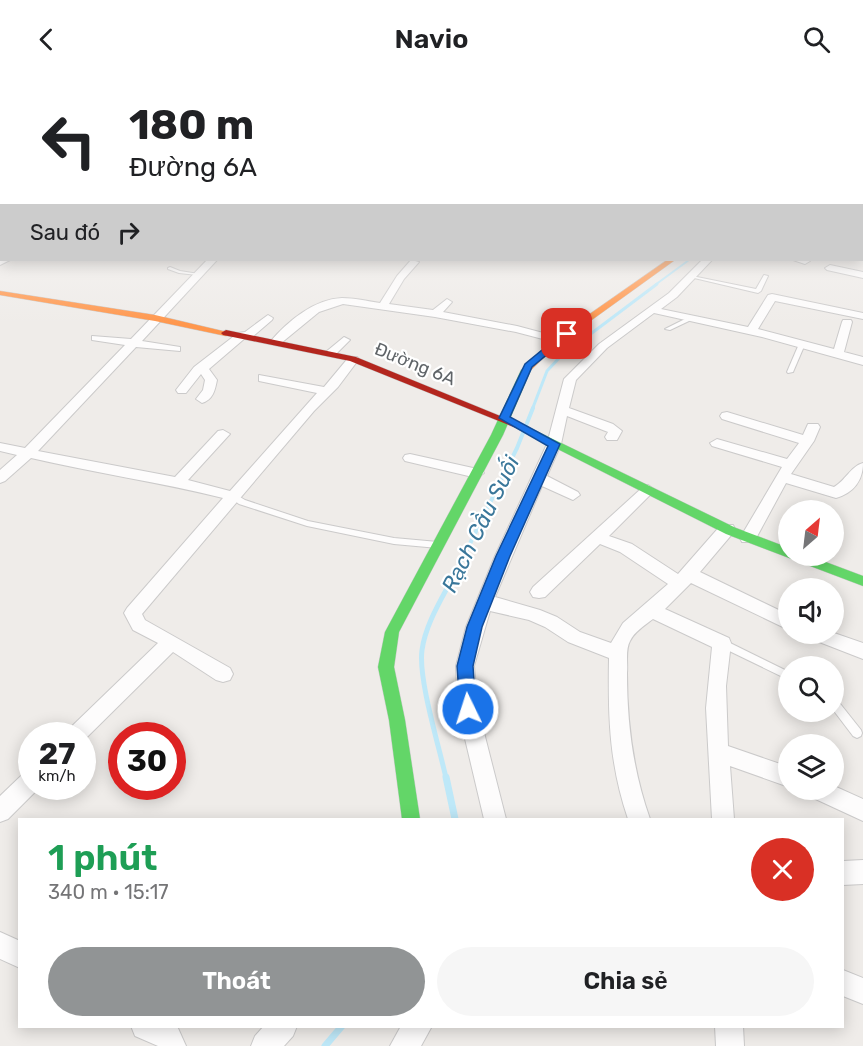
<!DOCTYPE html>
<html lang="vi">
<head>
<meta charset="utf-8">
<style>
  :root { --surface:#fff; --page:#f6f6f6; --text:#202124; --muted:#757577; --accent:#919495 }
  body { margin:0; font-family:Rubik,sans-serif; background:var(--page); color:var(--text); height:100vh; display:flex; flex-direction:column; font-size:22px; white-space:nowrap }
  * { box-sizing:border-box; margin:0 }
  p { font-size:20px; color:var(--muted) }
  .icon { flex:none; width:33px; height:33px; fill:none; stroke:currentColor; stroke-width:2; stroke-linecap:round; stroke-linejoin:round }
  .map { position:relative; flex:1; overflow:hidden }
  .details { position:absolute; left:18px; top:740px; width:826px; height:210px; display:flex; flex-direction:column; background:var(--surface); border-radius:0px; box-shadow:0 3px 15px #0003 }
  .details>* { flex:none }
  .hud { position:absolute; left:0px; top:0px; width:864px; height:183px; box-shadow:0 3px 15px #0003; background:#fff; color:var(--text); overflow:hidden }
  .needle { width:39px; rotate:28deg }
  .tools { position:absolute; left:778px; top:422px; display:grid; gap:12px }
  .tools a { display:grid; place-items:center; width:66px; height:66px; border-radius:50%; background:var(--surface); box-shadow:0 3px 15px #0003; font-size:30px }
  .speed { position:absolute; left:18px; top:644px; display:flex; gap:12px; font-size:30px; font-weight:700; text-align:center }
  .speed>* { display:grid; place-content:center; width:78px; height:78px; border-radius:50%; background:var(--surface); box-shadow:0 3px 15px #0003; line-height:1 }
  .speed small { font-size:15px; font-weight:400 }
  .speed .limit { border:9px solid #d22; background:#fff; color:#111 }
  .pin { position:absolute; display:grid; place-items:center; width:51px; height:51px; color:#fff; margin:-26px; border-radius:12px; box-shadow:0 3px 9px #0006 }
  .me { position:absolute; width:66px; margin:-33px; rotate:356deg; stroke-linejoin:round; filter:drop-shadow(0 0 4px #0008) }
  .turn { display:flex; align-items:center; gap:21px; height:126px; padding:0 30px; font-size:27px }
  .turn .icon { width:78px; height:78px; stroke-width:2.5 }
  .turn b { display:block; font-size:42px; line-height:51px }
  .then { display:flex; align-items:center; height:57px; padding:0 30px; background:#0003; gap:12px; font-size:22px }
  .round { display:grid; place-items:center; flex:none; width:63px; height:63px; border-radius:32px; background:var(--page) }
  .head { display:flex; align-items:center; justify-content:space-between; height:102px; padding:0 30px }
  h1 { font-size:36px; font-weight:600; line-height:45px; color:#1e9e55 }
  .primary-button { display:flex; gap:12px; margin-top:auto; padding:12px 30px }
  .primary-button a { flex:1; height:69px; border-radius:36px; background:var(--accent); color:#fff; font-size:24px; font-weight:600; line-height:69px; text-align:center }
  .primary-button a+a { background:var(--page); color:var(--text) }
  header { display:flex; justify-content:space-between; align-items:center; height:78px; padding:0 30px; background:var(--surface); font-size:27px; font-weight:600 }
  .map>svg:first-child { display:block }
</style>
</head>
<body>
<header><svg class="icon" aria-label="back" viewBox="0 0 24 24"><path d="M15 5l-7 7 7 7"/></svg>Navio<svg class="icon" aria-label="search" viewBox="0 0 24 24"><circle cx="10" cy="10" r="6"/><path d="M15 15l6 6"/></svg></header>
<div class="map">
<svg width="863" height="968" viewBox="0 0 863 968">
  <rect width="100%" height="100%" fill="#efece9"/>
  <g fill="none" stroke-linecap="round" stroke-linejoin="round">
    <!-- stream-far4 -->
    <path stroke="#bee8f8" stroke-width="2" d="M655,207L689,182"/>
    <!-- stream-far3 -->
    <path stroke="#bee8f8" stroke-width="3" d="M532,332L547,293L560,279L657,206"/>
    <!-- stream-far2 -->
    <path stroke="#bee8f8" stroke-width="4" d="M457,492L517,370L533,330"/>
    <!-- stream-far1 -->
    <path stroke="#bee8f8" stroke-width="5" d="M446,700C439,668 418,601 422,572C426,543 445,516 457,491"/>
    <!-- stream -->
    <g stroke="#bee8f8" stroke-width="7">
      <path d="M446,699L455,741"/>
      <path d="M325,968L342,948"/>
    </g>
    <defs>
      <g id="lane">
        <path d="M170,189L180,193L199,196L197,197L179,195L168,191V190Z"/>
        <path d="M764,197L768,198L761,213L758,215L690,199L692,198L756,211Z"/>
        <path d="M689,239L692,241L691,242L670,252L665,251Z"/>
        <path d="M802,264L805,266L793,294L788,295L787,294L799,266Z"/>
        <path d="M229,416H235L245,422L308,443L394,460L438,464L442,467L438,470L394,466L307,448L239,426L228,418Z"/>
        <path d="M722,561L789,594V602L719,568L717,565L719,562Z"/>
        <path d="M834,622L838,623L861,652L862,655L861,658L857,660L853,658L834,633Z"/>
      </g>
      <g id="street">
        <rect x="862" y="117" width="1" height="4"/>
        <rect x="0" y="136" width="2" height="6"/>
        <rect x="0" y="150" width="2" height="6"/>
        <rect x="862" y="171" width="1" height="6"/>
        <path d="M0,181L10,182L0,187Z"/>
        <path d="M207,182H217L142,263L180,269V273L136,269L38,373L175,399L218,353L223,352L230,356L188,402L230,413L317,315L259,303V297L324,309L349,279H357L359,281L338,309L314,333L142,536L145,542L230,590L233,596L230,602L223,604L216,602L173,574L82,664V657H67L70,650L158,565L133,552L124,535L127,530L223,420C159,404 95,395 31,380L5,403L0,405V392L17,377L0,373V365L25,370L125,267L92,262V258L131,261Z"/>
        <path d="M411,182L419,184L404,201L389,226L433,232L447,221L452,224L443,234L517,248L562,260L564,262L558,265L516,254L435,239L343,226L319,234L280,266L276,267L270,264C287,244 314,221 342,220C354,220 367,223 380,225L397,198Z"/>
        <path d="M702,182H712L677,219L661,231L748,249L768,217L772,216L863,235V241L775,223L758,251L834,271L842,244L843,242H851L852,244L844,274L863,279V287L762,259L654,235L607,270L576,302L569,330L613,346L622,353L617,362H607L605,359L608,354L567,338L561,366L547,398L578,414L580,417L573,422L542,408L495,519L540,532L557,539L580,554L611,565L623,545L668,506L620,474L600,466L545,519L539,520L533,519L530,514L533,509L643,409L648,407L655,412L609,458L632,466L678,496L721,447H733L735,451L733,455L700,494L789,537V552L691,505L665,531L729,560L731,565L726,608L728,668L789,689V709L730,688L734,741H712L706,630L712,569L653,541C645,547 634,554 630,563C625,572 628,585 627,595C627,646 633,693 650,741H628C609,685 608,638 609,580L568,564L545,549L529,542L490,533L474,588L478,631L506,741H484L458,631L456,588L466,549L495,478L547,366L564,301L599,266L669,215Z"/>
        <path d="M793,182H809L810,183L805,186Z"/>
        <path d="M830,187L863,194V200L827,192L825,190Z"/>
        <path d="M268,237L273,240L272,242L251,260L244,261L209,291L217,302C215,312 213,322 202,325L196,321L203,312L205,302L201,296L186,315H178L176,312L194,289L238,255L245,254Z"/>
        <path d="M344,259L350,262L335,277H327V273Z"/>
        <path d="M727,334L803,357L808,346H818L820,349L814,363L791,396L834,409C845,403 851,388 863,385C863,402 854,415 836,420L786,405L754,464H742L740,460L782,389L712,368L710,365L717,361L787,381L799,365L722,341L720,338L722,335Z"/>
        <path d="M410,376L482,392L484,395L477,400L405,383L403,380L405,377Z"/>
        <path d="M806,555H834L863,565V581L809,560Z"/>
        <path d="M32,692V708L40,709L8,741L0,744V718L24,695Z"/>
        <path d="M834,708L863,721V743L809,718L806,711H834Z"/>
        <path d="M863,782V806L843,807V783Z"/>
        <path d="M0,854L20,863V890L0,881Z"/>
        <path d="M843,892L863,900V926L843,918Z"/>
        <path d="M131,948H177L186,968H158L135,958Z"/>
        <path d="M264,948H297L293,958L284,968H251L255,958Z"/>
        <path d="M401,948H432L421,968H390Z"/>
        <path d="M715,948H743L744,968H716Z"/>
      </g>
      <g id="fast">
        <rect x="862" y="128" width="1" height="4"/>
        <path d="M526,289L531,292L503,357L399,554L394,589L405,642L420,741H402L389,642L378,589L385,554L491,357L521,292Z"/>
        <path d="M520,345L736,450L789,470V477H807L863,498V508L726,456L516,350L515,348Z"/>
      </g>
      <g id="slow">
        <path d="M667,182H675L557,267L529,294H523V290L551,263Z"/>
        <path d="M0,213L155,237L231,255L226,258L155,243L0,217Z"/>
      </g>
      <path id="jam" d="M226,252L356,279L525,348L520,351L516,350L350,283L223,257L221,255Z"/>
    </defs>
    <!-- lane casing -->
    <use href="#lane" stroke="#cbcaca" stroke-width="2"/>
    <!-- street casing -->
    <use href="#street" stroke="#cbcaca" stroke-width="2"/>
    <!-- fast casing -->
    <use href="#fast" stroke="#cbcbcb" stroke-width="1"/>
    <!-- slow casing -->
    <use href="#slow" stroke="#cbcbcb" stroke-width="1"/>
    <!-- jam casing -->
    <use href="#jam" stroke="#cbcbcb" stroke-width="1"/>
    <!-- lane -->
    <use href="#lane" fill="#fdfcfc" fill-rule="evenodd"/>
    <!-- street -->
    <use href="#street" fill="#fdfcfc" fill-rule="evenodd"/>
    <!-- fast -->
    <use href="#fast" fill="#63d668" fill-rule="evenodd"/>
    <!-- slow -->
    <use href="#slow" fill="#ff974d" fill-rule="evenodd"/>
    <!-- jam -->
    <use href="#jam" fill="#b3261e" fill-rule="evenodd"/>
  </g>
  <!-- sky -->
  <linearGradient id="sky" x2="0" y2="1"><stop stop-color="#97c9ee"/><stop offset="0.45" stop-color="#f8f6f5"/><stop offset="1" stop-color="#f8f6f5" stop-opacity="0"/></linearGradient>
  <rect width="863" height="246" fill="url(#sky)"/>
  <!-- route -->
  <path fill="#1a73e8" stroke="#114b97" stroke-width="1.5" d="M564,254L572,256L532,289L510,339L560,366L510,478L482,549L473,588L476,631L474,636L468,638L462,636L460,631L457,588L467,549L496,478L548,368L499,340L525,286Z"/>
  <g text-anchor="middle" stroke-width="4.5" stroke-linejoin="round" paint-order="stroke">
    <!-- far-street labels -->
    <g font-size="18" fill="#5f6468" stroke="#fff">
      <text transform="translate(415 286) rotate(22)" y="6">Đường 6A</text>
    </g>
    <!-- water labels -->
    <g font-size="22" font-style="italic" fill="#3a779a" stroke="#fff">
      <text transform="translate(480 446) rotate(-64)" y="8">Rạch Cầu Suối</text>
    </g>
  </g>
</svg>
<div class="tools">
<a><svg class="needle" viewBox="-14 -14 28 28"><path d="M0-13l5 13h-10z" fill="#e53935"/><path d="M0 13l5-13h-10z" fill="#757577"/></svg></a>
<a><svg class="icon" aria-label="sound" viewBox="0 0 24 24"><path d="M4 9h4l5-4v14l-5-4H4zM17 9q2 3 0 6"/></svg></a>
<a><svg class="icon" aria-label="search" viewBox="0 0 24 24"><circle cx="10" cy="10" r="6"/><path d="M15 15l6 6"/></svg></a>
<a><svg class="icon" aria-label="layers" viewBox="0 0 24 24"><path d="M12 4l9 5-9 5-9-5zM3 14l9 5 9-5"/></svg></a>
</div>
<div class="speed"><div>27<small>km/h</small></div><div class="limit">30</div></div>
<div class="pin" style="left:567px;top:256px;background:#d93025"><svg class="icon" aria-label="arrive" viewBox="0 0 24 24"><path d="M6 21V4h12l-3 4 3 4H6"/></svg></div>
<svg class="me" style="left:468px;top:631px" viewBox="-20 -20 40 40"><circle r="17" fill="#1a73e8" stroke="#fff" stroke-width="3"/><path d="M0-11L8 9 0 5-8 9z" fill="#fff"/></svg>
<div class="hud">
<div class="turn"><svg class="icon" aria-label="left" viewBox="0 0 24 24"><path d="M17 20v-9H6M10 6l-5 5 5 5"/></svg><div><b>180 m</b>Đường 6A</div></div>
<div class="then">Sau đó<svg class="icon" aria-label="right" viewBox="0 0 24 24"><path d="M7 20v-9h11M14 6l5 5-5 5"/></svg></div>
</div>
<section class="details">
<div class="head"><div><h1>1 phút</h1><p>340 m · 15:17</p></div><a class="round" style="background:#d93025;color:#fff"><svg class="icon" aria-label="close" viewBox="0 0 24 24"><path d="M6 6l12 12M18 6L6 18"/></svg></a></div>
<div class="primary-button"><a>Thoát</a><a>Chia sẻ</a></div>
</section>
</div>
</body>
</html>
